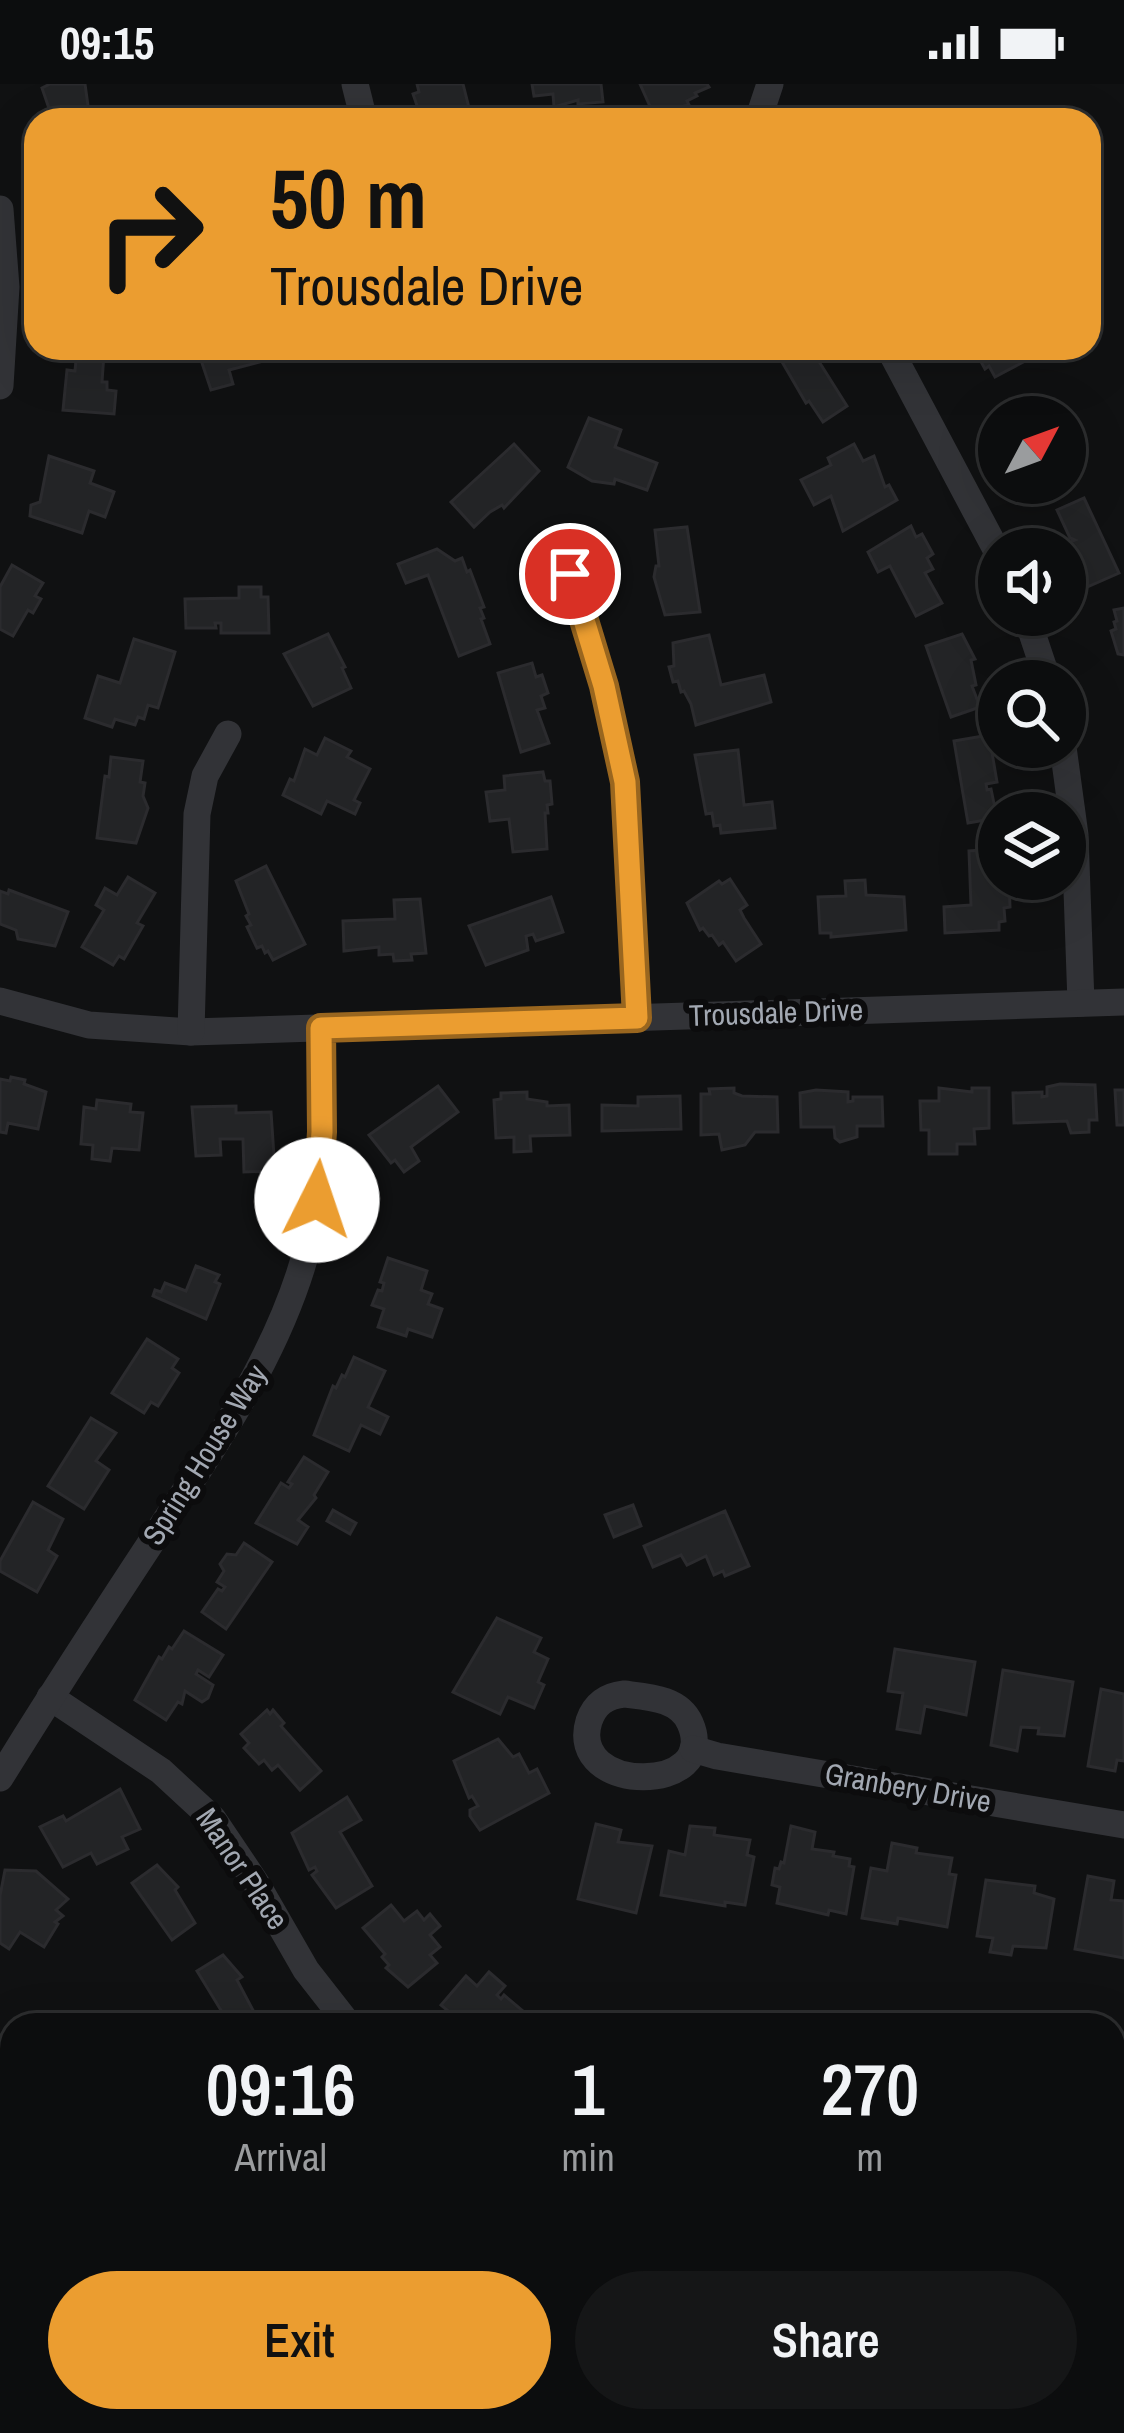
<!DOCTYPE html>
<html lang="en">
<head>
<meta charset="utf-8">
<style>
  :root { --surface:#0c0d0e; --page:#151617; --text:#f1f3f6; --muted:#9a9c9e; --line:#2c2d2e; --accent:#eb9d30 }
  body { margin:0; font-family:"Archivo Narrow",sans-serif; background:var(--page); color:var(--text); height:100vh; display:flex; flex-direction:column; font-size:45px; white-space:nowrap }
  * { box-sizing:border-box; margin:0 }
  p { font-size:39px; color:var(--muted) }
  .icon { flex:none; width:66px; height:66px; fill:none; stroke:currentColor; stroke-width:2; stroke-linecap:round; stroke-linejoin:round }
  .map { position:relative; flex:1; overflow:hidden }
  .panel { position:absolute; left:0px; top:1929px; width:1125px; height:420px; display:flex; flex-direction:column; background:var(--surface); border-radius:36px 36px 0 0; box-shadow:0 12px 48px #0002,0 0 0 3px var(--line) }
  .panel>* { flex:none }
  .top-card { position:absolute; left:24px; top:24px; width:1077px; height:252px; border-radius:36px; box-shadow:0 12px 48px #0002,0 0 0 3px var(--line); background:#eb9d30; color:#111; overflow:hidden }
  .needle { width:78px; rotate:49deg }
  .buttons { position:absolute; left:978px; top:312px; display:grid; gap:24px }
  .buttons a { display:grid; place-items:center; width:108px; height:108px; border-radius:50%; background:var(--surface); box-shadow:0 12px 48px #0002,0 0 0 3px var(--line); font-size:60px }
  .pin { position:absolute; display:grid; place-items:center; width:102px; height:102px; color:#fff; margin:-51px; border:6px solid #fff; border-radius:50%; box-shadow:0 3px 12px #0007 }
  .me { position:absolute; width:132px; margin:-66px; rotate:4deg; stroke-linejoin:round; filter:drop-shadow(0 0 9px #0008) }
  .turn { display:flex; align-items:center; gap:42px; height:252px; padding:0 48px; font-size:54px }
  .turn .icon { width:156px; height:156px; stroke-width:2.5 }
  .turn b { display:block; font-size:84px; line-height:102px }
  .eta { display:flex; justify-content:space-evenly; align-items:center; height:204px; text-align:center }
  .eta b { font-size:72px; font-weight:600; line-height:84px }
  .action { display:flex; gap:24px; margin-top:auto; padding:24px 48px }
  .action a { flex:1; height:138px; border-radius:72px; background:var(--accent); color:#111; font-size:48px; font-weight:600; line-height:138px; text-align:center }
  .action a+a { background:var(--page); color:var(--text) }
  .status { display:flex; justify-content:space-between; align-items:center; height:84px; padding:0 60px; background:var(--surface); direction:ltr }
  .status svg { height:33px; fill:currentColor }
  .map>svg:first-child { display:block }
</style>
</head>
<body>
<div class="status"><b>09:15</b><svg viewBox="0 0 49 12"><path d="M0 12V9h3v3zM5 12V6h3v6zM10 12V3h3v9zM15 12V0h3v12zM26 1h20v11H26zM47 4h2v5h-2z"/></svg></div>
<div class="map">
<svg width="1124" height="2349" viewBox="0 0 1124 2349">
  <rect width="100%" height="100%" fill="#101112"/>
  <!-- building -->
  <g fill="#232426" stroke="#2b2b2e" stroke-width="3">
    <path d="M50,0H85L89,29L69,36H53L42,4Z"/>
    <path d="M417,0H463L470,28L453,32L454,36H422L413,10L419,8Z"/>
    <path d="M532,0H601L603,18L578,20V16L554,23L553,10L534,12Z"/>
    <path d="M640,0H707L709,3L695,9L697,12L687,17L689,21L653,29Z"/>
    <path d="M197,264H281L283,272L229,286L233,300L211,306Z"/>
    <path d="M774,264L811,265L847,322L823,338L809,317L806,319Z"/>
    <path d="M1033,264L1035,268L1026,273L1027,276L995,293L989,282L985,285L974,265Z"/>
    <path d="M77,266L104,269L102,298H107V306L116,307L114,330L63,326L67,286L75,287Z"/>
    <path d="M1037,313L1046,331L1052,333H1012L1009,327Z"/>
    <path d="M589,334L621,346L615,363L657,379L647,406L615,395L614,400L592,397L568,383Z"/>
    <path d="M514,360L539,387L504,424L502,421L490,428L474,443L451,418Z"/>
    <path d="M854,360L863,377L874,372L885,403L889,401L897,416L843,447L831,412L814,421L801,396L831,381L828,374Z"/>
    <path d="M49,372L94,387L90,399L114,408L105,433L89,427L82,449L30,432L31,421L40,418Z"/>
    <path d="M1084,414L1119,489L1087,503L1066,460L1075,456L1070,454L1057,426Z"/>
    <path d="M911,442L916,453L922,450L933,470L927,474L933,485L925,489L942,519L916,532L890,482L878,488L868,468Z"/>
    <path d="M687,443L700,528L665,531L654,493L656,482H659L655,446Z"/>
    <path d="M437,465L455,477L462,474L467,488L470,486L484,523L480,524L484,534L481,535L490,560L459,572L428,491L406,499L398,480Z"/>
    <path d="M12,481L43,499L35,512L41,515L33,529L28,526L13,552L0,545V503Z"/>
    <path d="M239,503H261V513H268L269,549H221V539H215L216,544H186L185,515L239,514Z"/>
    <path d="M1124,524V571L1118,570L1111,547L1116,545L1114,538L1117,537L1114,526Z"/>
    <path d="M328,550L345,583L342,584L351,604L313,622L284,570Z"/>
    <path d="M962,550L975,575L971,576L976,601L972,602L980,623L951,633L926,562Z"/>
    <path d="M709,551L721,601L764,591L771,618L696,641L691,620L684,607L681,608L678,597L673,598L669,583L674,582L673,559Z"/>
    <path d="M134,555L175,568L158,624L148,621L144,635L138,633L135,641L115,635L112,643L85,634L98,592L120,599Z"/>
    <path d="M532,579L536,593L542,591L548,609L541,612L545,624L537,626L549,659L521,668L498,589Z"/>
    <path d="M989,651L997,698L986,700L987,706L991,705L997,734L968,739L954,657Z"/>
    <path d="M325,654L351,667L347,673L370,685L354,716L360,719L355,730L327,717L321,730L283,711L290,695L294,697L305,665L317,671Z"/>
    <path d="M738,666L744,721L772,718L775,744L721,749L720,741L714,742L712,729L706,730L695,671Z"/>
    <path d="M111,673L143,677L140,698L145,699L143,712L148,724L136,759L97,754L105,692L109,693Z"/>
    <path d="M543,688L545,697H550L552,720L547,721L548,729H545L547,765L513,768L509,735L490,737L486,708L505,706L504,692Z"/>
    <path d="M999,765V795H1013L1009,798L1010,823L1004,824L1005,837L999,838V846L945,849L944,823L971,821L969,767Z"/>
    <path d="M266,782L305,860L273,876L268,867L265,869L262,862L257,864L247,843L251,841L246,832L249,830L236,797Z"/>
    <path d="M128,793L155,809L137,839L143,842L124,875L119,872L113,881L82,863L104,826L96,821L105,804L117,811Z"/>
    <path d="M730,795L747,821L740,826L744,834L761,860L736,877L723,858L719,861L712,851L709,852L703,844L700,846L687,819L719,797L722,800Z"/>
    <path d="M865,796L866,811L904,813L906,846L831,853V849H820L818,813L846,812L845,797Z"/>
    <path d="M9,806L68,828L55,862L18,855L16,846L0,840V807L8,810Z"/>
    <path d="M551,813L563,848L536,857L533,850L526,852L528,866L486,881L469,842Z"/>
    <path d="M420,815L426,869L411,870L412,876L394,877L393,870L379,871V863L344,867L343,837L395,835L394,816Z"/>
    <path d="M11,993L25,996L24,1000L46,1008L38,1045L8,1039L6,1049L0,1048V995L10,997Z"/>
    <path d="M1060,1000L1095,1001L1097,1036H1089V1048L1071,1049L1067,1037L1014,1039L1013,1009L1042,1008V1013L1047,1012V1003Z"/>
    <path d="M438,1002L458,1028L411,1063L419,1077L404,1088L395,1076L391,1079L369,1051Z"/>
    <path d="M734,1004V1009L742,1012L777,1013L778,1048H755L745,1061L722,1066L719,1050L701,1051V1010H710L709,1005Z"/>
    <path d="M939,1004L972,1008V1004H989V1044L974,1045L975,1060H957V1070H929V1046H921L920,1017H939Z"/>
    <path d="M816,1006L848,1008V1018L853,1017V1013H882L883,1042H857V1053L840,1058L835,1054L834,1043H801L800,1009Z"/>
    <path d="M1115,1006H1124V1041H1117Z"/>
    <path d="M527,1008V1015L547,1018V1022L569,1021L570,1051L530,1052L531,1067L514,1068V1053L496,1054L494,1016L501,1015V1009Z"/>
    <path d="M680,1012L681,1045L602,1047V1021L638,1022V1013Z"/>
    <path d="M97,1016L131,1020L130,1028L143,1029L139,1066L112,1064L110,1077L92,1075L93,1061L81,1060L84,1023L96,1025Z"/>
    <path d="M236,1022V1029L271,1028L275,1087L244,1088L243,1055H220L221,1071L196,1072L192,1023Z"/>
    <path d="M388,1174L427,1187L421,1206L432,1210L428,1220L442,1225L432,1253L408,1245L406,1252L378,1243L384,1225L372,1221L378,1206L382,1207L384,1199L380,1198Z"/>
    <path d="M196,1182L219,1191L215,1198L220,1200L206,1235L153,1212L155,1206L161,1208L165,1199L186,1207Z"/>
    <path d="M147,1255L178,1275L172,1284L179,1289L158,1322L151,1318L144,1329L112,1309Z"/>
    <path d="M354,1273L385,1287L368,1323L388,1333L380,1350L361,1341L349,1367L314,1351L333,1302L336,1304L342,1291L345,1293Z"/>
    <path d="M91,1334L116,1349L96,1377L109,1386L84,1425L48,1402Z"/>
    <path d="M304,1373L328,1388L314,1411L316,1414L298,1436L308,1443L297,1460L256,1439L281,1399L289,1404L292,1400L288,1398Z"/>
    <path d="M33,1418L63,1435L48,1466L57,1472L37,1508L0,1487V1477Z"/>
    <path d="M633,1421L641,1442L614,1453L605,1431Z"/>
    <path d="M333,1426L356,1439L350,1450L327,1437Z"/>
    <path d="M725,1427L749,1482L725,1492L723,1487L714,1491L706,1472L687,1481L681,1471L653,1483L644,1462Z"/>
    <path d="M244,1459L272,1478L226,1545L202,1528L218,1505L222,1507L225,1503L217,1498L224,1487L220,1480L227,1470L236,1471Z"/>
    <path d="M497,1534L541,1554L534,1568L548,1575L538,1598L544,1601L534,1624L508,1613L500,1630L453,1608Z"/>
    <path d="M184,1547L223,1571L209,1593L198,1586L196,1590L213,1601L208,1614L202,1618L185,1607L182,1620L178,1618L166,1636L135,1616L159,1573L162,1575L169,1563L172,1565Z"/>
    <path d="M895,1565L975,1578L966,1631L925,1622L920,1649L897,1645L903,1609L888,1607Z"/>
    <path d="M1003,1586L1073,1598L1064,1652L1038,1650L1039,1644L1021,1643L1017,1667L991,1661Z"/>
    <path d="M1101,1605L1124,1610V1677L1117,1676L1115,1687L1088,1682Z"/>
    <path d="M267,1626L270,1630L273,1626L284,1639L281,1642L321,1687L300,1706L278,1681L272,1686L264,1676L259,1680L244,1664L249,1659L241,1650Z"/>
    <path d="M498,1655L513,1673L519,1670L529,1689L537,1685L549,1709L480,1746L470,1732V1726L478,1722L472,1712L469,1714L454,1677Z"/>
    <path d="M120,1705L140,1745L122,1753L128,1765L97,1780L91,1769L63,1783L40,1743L63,1732L66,1737Z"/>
    <path d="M347,1713L361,1736L340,1748L372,1802L336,1824L312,1791L317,1787L315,1783L309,1786L292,1749Z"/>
    <path d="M596,1740L621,1746L618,1758L652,1762L636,1829L578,1815Z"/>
    <path d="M690,1742L715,1744L714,1751L750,1756L747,1771L754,1773L745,1821L725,1818V1822L661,1811L669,1767L685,1771Z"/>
    <path d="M791,1742L815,1748L812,1765L834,1768L833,1772L850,1775L849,1782L854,1783L846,1830L829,1826L828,1831L777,1819L780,1803L772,1801L775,1784L779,1785L781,1778L784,1779Z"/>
    <path d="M892,1759L917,1764L916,1769L952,1774L949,1790L956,1791L947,1843L898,1834L897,1840L862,1834L871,1784L887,1787Z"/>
    <path d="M157,1781L178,1803L175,1806L195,1839L172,1856L132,1799Z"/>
    <path d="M5,1786L36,1787L68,1815L56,1826L63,1832L55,1838L58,1840L44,1863L20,1848L9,1865L0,1859V1812Z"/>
    <path d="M1088,1792L1114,1797L1111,1816L1124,1817V1874L1075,1865Z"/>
    <path d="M986,1796L1035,1802L1034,1809L1054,1815L1046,1864L1013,1862L1011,1871L990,1868L993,1854L977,1852Z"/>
    <path d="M391,1821L404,1837L417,1827L424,1836L430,1830L440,1842L430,1851L440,1863L430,1871L437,1879L408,1903L386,1884L389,1881L382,1873L385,1870L363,1844Z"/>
    <path d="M223,1871L242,1893L237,1896L255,1930L237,1941H230L197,1887Z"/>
    <path d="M489,1888L505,1902L497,1911L501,1915L504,1911L524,1928L513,1941H451L447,1937L453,1931L441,1921L466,1892L477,1902Z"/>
    <path d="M1113,2011L1124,2013V2064L1113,2062Z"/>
    <path d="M0,2218L12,2236V2276L0,2284Z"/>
    <path d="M16,2337H74L85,2349H23L14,2339Z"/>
    <path d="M316,2337H351L342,2349H333Z"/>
    <path d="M408,2337H461L463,2349H399L397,2339Z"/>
    <path d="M691,2337H695L718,2349H684Z"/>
  </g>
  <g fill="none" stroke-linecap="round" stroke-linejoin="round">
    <!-- minor -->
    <g stroke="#323337" stroke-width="27">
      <path d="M355,0L364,36"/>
      <path d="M758,36L770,0"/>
      <path d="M0,125L6,203L0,302"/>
      <path d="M889,264L999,471"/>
      <path d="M570,490L605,602L625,698L637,933"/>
      <path d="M1026,531L1048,597"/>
      <path d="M1063,663L1075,751L1081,919"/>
      <path d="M0,917L89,941L191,948L1124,918"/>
      <path d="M191,948L197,730L205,692L228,650"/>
      <path d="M624,1610C648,1613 679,1614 690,1639C722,1711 566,1711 589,1637C595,1620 606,1612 624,1610Z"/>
      <path d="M50,1613L161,1687L213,1735L256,1799L306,1886L349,1941"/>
      <path d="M693,1665L717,1672L1124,1741"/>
      <path d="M0,1694C50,1613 102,1533 154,1454C218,1356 286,1261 312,1145C327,1079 321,1011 321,944"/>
      <path d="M0,2097L12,2113"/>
      <path d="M1113,2127L1124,2129"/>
      <path d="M202,2337L219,2349"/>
      <path d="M605,2349L611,2337"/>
    </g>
  </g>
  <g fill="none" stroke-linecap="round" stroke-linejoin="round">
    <defs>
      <path id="route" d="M317,1116L322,1048L321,944L637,934L625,698L604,602L570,490"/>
    </defs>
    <!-- route casing -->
    <use href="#route" stroke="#99661f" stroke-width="30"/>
    <!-- route -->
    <use href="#route" stroke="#eb9d30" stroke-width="21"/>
  </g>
  <g text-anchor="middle" stroke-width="12" stroke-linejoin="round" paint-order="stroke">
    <!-- street labels -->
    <g font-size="30" fill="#a2a8b2" stroke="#0c0c0d">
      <text transform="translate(776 929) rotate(-2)" y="10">Trousdale Drive</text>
      <text transform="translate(205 1371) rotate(-58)" y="10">Spring House Way</text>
      <text transform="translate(908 1704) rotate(10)" y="10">Granbery Drive</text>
      <text transform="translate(242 1785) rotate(56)" y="10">Manor Place</text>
    </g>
  </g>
</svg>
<div class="buttons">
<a><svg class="needle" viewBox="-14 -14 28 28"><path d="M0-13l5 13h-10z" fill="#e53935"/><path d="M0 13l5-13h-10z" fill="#9a9c9e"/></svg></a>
<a><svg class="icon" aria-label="sound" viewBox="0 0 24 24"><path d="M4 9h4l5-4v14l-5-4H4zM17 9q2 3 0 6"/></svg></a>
<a><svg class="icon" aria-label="search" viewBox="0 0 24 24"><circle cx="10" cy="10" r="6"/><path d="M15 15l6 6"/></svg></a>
<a><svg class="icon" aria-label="layers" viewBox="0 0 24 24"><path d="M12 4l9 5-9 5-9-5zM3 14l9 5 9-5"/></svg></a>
</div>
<div class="pin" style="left:570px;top:490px;background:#d93025"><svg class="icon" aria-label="arrive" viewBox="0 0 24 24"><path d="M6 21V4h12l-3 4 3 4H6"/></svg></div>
<svg class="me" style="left:317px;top:1116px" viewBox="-20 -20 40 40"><circle r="19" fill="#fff"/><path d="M0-13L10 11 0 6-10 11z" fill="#eb9d30"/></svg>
<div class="top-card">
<div class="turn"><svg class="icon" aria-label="right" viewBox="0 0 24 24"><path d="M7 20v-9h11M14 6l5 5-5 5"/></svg><div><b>50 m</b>Trousdale Drive</div></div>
</div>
<section class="panel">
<div class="eta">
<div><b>09:16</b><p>Arrival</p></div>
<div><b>1</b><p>min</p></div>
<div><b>270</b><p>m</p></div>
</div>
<div class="action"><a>Exit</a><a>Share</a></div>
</section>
</div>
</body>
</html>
